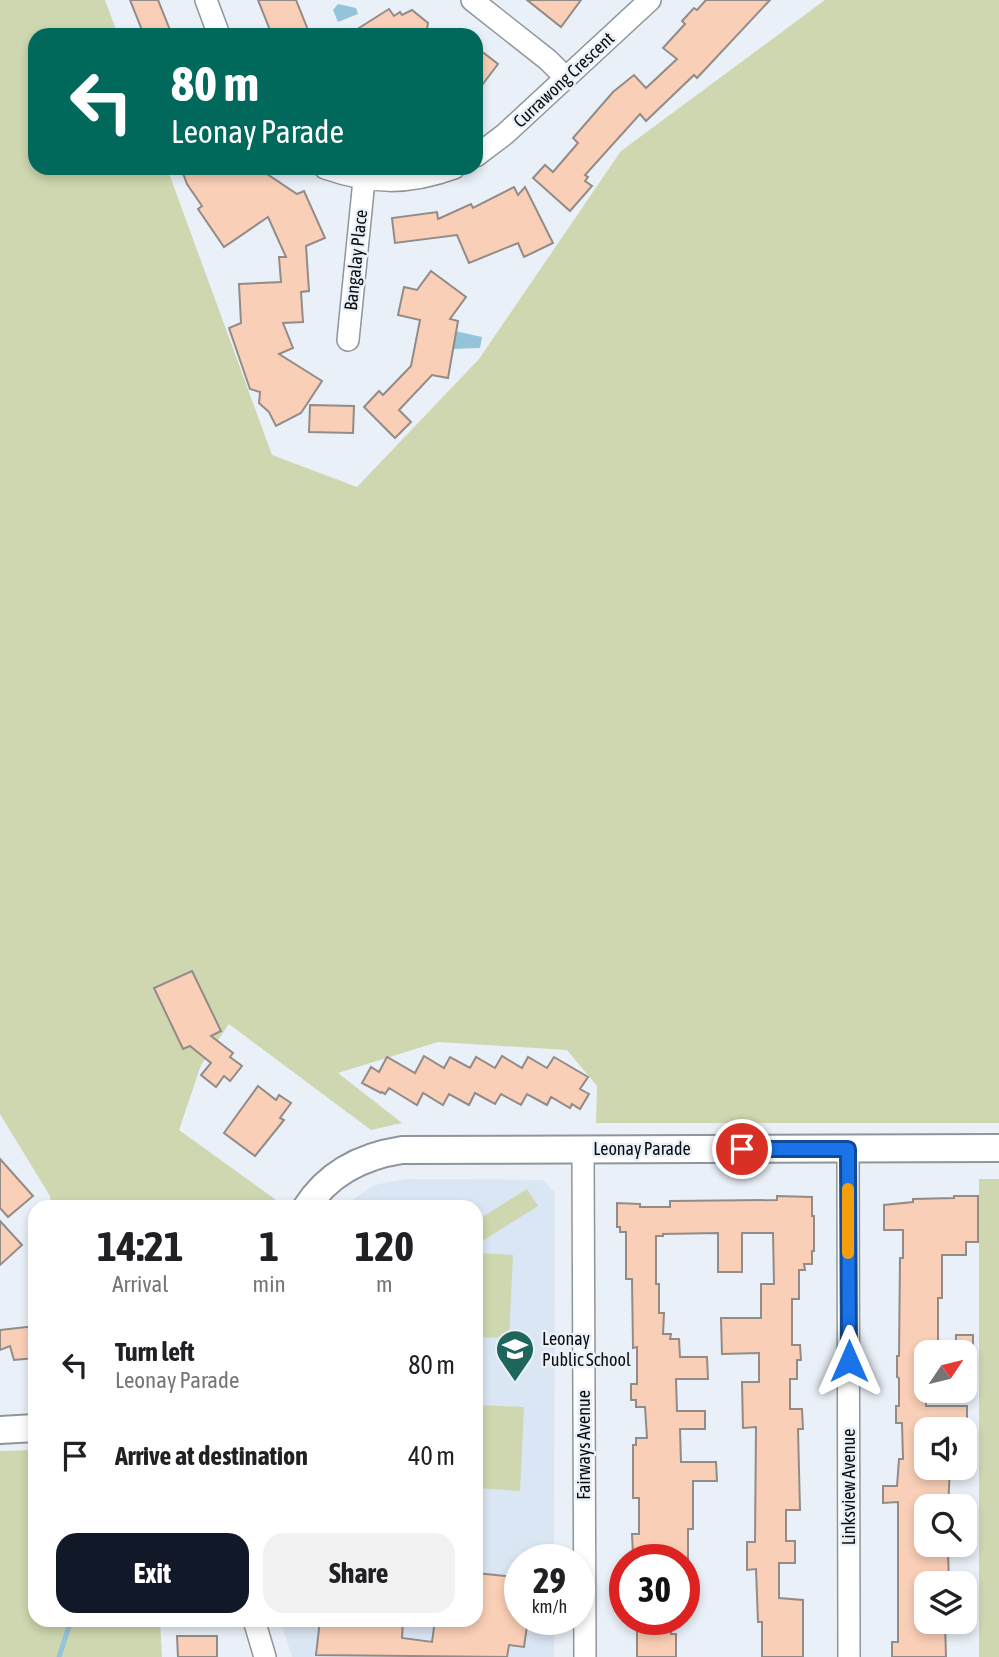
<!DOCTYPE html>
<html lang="en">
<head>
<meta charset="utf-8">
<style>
  :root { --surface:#fff; --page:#f2f2f2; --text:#202124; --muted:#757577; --accent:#111827 }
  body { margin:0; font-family:"Asap Condensed",sans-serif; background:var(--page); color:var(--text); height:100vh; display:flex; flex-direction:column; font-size:26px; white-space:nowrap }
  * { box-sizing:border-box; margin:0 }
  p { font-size:23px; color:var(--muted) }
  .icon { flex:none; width:38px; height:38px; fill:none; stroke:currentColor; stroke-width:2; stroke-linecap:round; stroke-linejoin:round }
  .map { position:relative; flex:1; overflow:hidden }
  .sheet { position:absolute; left:28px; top:1200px; width:455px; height:427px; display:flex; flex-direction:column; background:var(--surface); border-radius:21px; box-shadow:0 4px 10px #0003 }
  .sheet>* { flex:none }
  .top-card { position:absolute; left:28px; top:28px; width:455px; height:147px; border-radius:21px; box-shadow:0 4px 10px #0003; background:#00695c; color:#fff; overflow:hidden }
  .needle { width:46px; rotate:55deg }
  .buttons { position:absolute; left:914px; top:1340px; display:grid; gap:14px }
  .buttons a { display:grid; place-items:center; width:63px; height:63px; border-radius:14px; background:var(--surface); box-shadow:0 4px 10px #0003; font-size:35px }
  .speed { position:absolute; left:504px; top:1544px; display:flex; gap:14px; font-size:35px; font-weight:700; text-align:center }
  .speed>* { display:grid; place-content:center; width:91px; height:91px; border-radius:50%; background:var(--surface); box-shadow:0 4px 10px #0003; line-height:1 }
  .speed small { font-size:18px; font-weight:400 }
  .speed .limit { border:10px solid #d22; background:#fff; color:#111 }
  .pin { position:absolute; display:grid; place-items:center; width:60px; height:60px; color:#fff; margin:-30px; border:4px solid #fff; border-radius:50%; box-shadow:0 2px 7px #0007 }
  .me { position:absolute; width:77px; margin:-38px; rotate:0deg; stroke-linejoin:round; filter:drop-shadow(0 0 5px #0008) }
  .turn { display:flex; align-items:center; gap:24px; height:147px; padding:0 28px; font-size:32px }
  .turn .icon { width:91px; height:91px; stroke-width:2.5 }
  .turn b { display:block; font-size:49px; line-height:60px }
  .eta { display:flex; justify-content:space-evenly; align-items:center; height:119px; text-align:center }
  .eta b { font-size:42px; font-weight:700; line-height:49px }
  .primary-button { display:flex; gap:14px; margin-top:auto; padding:14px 28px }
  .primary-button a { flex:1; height:80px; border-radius:21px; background:var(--accent); color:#fff; font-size:28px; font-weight:700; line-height:80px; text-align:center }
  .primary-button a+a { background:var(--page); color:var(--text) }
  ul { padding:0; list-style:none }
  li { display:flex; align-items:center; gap:21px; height:91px; padding:0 28px }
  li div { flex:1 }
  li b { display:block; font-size:26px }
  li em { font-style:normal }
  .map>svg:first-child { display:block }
</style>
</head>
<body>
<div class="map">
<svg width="999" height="1657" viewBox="0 0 999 1657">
  <rect width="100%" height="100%" fill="#eaf0f8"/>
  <!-- built -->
  <path fill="#dae6f3" d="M407,1179L543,1180L555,1193L554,1559H520V1619H554V1657H292L283,1629L281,1621L476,1620V1208L343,1207L368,1189L379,1184Z"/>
  <!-- green -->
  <g fill="#ced7af">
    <path d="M0,0H105L118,35H35V168H167L272,455L357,487L479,359L621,151L825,0H999V1123H596L597,1086L567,1050L438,1042L338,1073L402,1123L371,1130L229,1024L201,1065L179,1130L279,1202L276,1207L51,1208L50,1196L0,1114Z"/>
    <rect x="979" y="1179" width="20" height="478"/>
    <path d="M527,1189L538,1206L476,1245V1221Z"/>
    <path d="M476,1253L513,1255L509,1338L476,1337Z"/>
    <path d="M476,1405L524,1407L520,1491L476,1488Z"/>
    <path d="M35,1450V1620L160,1621L162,1657H0V1451Z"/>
  </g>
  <!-- water -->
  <g fill="#93c4d9">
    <path d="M338,4L356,8L358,14L338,22L333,10Z"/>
    <path d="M455,331L482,337L480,348L452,349Z"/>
  </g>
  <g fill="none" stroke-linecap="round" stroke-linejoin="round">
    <!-- stream -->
    <path stroke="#93c4d9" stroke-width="5" d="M59,1657L71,1620"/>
  </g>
  <!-- building -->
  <g fill="#facfb7" stroke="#938b87" stroke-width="2">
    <path d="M130,0H158L172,35H144Z"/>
    <path d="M258,0H296L310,35H272Z"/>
    <path d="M527,0H581L561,27Z"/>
    <path d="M706,0H770L697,78L694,75L646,121L640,114L585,175L588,177L585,181L592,186L570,211L533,178L545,165L553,172L578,143L573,138L613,92L634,75L646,88L677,59L663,48L685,24L682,21L694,8L697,10Z"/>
    <path d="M389,9L394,16L400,12L402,15L412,10L428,23L426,35H348Z"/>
    <path d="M476,47L498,64L476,93Z"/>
    <path d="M181,168H258L297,194L304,191L325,238L306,246L309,291L301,292L303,322L283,323L293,348L279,354L322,381L301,413L276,426L269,412L259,403L260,392L250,389L229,328L241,323L239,284L281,282L279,257H286L268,217L224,247L198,209L202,206L187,184Z"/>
    <path d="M514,187L518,195L525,187L553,243L524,257L518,243L469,263L457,235L395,243L392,218L437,212L438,219L471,204L473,208Z"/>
    <path d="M431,271L466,297L450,319L458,321L448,378L432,375L399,410L411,422L395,438L364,407L379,391L383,395L411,366L420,320L398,315L404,287L417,290Z"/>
    <path d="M310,405L354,406L353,433L309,432Z"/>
    <path d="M192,971L221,1031L211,1036L233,1053L230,1057L242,1066L230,1081L224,1076L216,1087L201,1075L211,1063L190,1046L183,1049L154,988Z"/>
    <path d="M424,1056L444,1068L450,1057L470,1068L476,1057L495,1068L502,1056L522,1068L528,1057L547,1068L554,1057L588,1077L580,1089L589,1094L580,1109L572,1104L570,1108L551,1097L547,1105L527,1094L521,1105L501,1094L495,1104L475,1093L469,1105L449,1094L443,1105L423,1093L417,1105L389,1088L385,1094L382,1092L381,1093L362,1083L371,1067L379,1072L387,1057L415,1073Z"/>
    <path d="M258,1086L276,1100L279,1095L291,1103L280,1118L284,1120L255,1156L224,1133Z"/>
    <path d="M0,1159L33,1196L8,1217L0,1208Z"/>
    <path d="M777,1196L812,1197V1216H814V1251H812V1264H804L805,1270H799V1299H792V1345H800L801,1360H797V1379H790V1409H802L803,1429H798L800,1510H786V1541H795V1563H779V1598L803,1600V1657H762V1622H758L756,1569L747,1570V1542H755L756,1427L743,1428L742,1382H759V1353L722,1354L721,1318H761V1284H774L773,1233H742V1272H718V1233L663,1234V1236H656V1284H659V1313H664L663,1334H671L670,1339H679L680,1357H707L708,1379H676L677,1411H705V1429H680L681,1462H716L717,1481H693V1529H688V1559H637V1555H633L632,1534H639V1498H633V1445H636V1438H647L645,1407H636V1400H631V1384H637V1347L633,1348L632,1279H626V1232H620V1227H617V1203L640,1204V1207H670V1201L777,1200Z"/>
    <path d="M954,1196H978V1242H966V1255H942V1298H938V1342H927L926,1349V1406H967V1430H926V1468H950L948,1507H926V1548L948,1549L949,1584H926V1622H945L946,1657H892V1642H898V1502L883,1503V1486H897L899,1459H903L902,1423H896V1406H899V1378L897,1377V1356H899L900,1258H903V1230H884V1205L913,1202V1199L954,1198Z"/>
    <path d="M0,1221L22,1245L0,1265Z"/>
    <path d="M35,1326V1358L14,1360L10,1346L0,1350V1330Z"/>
    <rect x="956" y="1335" width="17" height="18"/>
    <path d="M476,1573L514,1577L512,1589L520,1590V1619H528L524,1647L509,1645L507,1657L316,1655L320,1620H403L402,1638L432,1642L435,1620H476Z"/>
    <path d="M637,1619H671V1634H676V1657H637Z"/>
    <path d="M177,1636H217V1657H178Z"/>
  </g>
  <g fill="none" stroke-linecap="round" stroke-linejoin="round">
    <defs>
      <g id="minor">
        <path d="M206,0L219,35"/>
        <path d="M472,0L548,60L566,78"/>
        <path d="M476,156L505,134L650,0"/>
        <path d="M325,168C371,184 408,185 454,168"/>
        <path d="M348,340L364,180"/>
        <path d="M848,1149L849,1657"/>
        <path d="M583,1150L585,1657"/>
        <path d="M254,1620L265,1657"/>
      </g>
      <g id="tertiary">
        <path d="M306,1208C328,1173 363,1156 402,1150L999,1148"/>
        <path d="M0,1430L35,1428"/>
      </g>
    </defs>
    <!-- minor casing -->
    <use href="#minor" stroke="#8f959c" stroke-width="24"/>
    <!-- tertiary casing -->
    <use href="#tertiary" stroke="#8f959c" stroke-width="30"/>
    <!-- minor -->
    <use href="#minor" stroke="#fff" stroke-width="21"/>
    <!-- tertiary -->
    <use href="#tertiary" stroke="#fff" stroke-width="26"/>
  </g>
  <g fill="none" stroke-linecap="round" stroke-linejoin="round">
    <defs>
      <path id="route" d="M742,1149H848L849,1361"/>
    </defs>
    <!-- route casing -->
    <use href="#route" stroke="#114b97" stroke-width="18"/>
    <!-- route -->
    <use href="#route" stroke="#1a73e8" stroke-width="12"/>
    <!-- slow -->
    <path stroke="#f59e0b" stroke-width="12" d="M848,1189V1253"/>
  </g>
  <!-- icons -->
  <defs>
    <symbol id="school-pin" viewBox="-11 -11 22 30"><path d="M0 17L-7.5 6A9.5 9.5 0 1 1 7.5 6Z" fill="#1e665b" stroke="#eaf0f8"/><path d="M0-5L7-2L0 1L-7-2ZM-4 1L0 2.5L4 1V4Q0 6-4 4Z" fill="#fff"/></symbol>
  </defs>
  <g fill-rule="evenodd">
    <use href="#school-pin" x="493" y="1327" width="44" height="60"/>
  </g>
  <g text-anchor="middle" stroke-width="5" stroke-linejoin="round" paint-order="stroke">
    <!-- street labels -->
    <g font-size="18" fill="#0a0c0e" stroke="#eaf0f8">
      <text transform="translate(564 80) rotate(-43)" y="6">Currawong Crescent</text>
      <text transform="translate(356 260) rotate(-84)" y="6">Bangalay Place</text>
      <text x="642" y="1155">Leonay Parade</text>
      <text transform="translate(584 1445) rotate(-90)" y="6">Fairways Avenue</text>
      <text transform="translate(849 1487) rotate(-90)" y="6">Linksview Avenue</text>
    </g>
    <!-- poi labels -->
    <g font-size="18" fill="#0a0c0e" stroke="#eaf0f8" text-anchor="start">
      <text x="542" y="1345">Leonay<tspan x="542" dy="21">Public School</tspan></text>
    </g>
  </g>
</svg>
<div class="buttons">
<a><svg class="needle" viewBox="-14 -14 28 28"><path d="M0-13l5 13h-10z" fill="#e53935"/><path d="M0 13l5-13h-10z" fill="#757577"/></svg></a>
<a><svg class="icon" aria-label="sound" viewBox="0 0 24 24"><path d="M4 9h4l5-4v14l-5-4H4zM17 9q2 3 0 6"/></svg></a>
<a><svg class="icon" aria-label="search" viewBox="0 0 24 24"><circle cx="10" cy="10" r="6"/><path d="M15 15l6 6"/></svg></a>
<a><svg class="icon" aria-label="layers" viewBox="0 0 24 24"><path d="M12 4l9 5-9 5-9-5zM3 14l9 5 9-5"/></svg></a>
</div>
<div class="speed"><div>29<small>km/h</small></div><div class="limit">30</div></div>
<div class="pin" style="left:742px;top:1149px;background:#d93025"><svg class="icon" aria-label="arrive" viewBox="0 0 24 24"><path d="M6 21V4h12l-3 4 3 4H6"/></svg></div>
<svg class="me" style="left:849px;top:1361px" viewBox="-20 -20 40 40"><path d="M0-17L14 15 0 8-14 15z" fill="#1a73e8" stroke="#fff" stroke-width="4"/></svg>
<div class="top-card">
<div class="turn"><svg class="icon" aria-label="left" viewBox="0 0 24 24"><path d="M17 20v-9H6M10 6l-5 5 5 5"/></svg><div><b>80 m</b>Leonay Parade</div></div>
</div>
<section class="sheet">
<div class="eta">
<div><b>14:21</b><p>Arrival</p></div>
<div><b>1</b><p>min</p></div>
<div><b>120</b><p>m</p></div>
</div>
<ul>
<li><svg class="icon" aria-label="left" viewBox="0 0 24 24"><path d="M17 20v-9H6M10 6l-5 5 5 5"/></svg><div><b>Turn left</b><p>Leonay Parade</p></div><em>80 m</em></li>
<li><svg class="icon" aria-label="arrive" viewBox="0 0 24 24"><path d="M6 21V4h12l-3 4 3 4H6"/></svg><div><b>Arrive at destination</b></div><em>40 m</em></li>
</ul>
<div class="primary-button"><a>Exit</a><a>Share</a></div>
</section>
</div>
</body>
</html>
